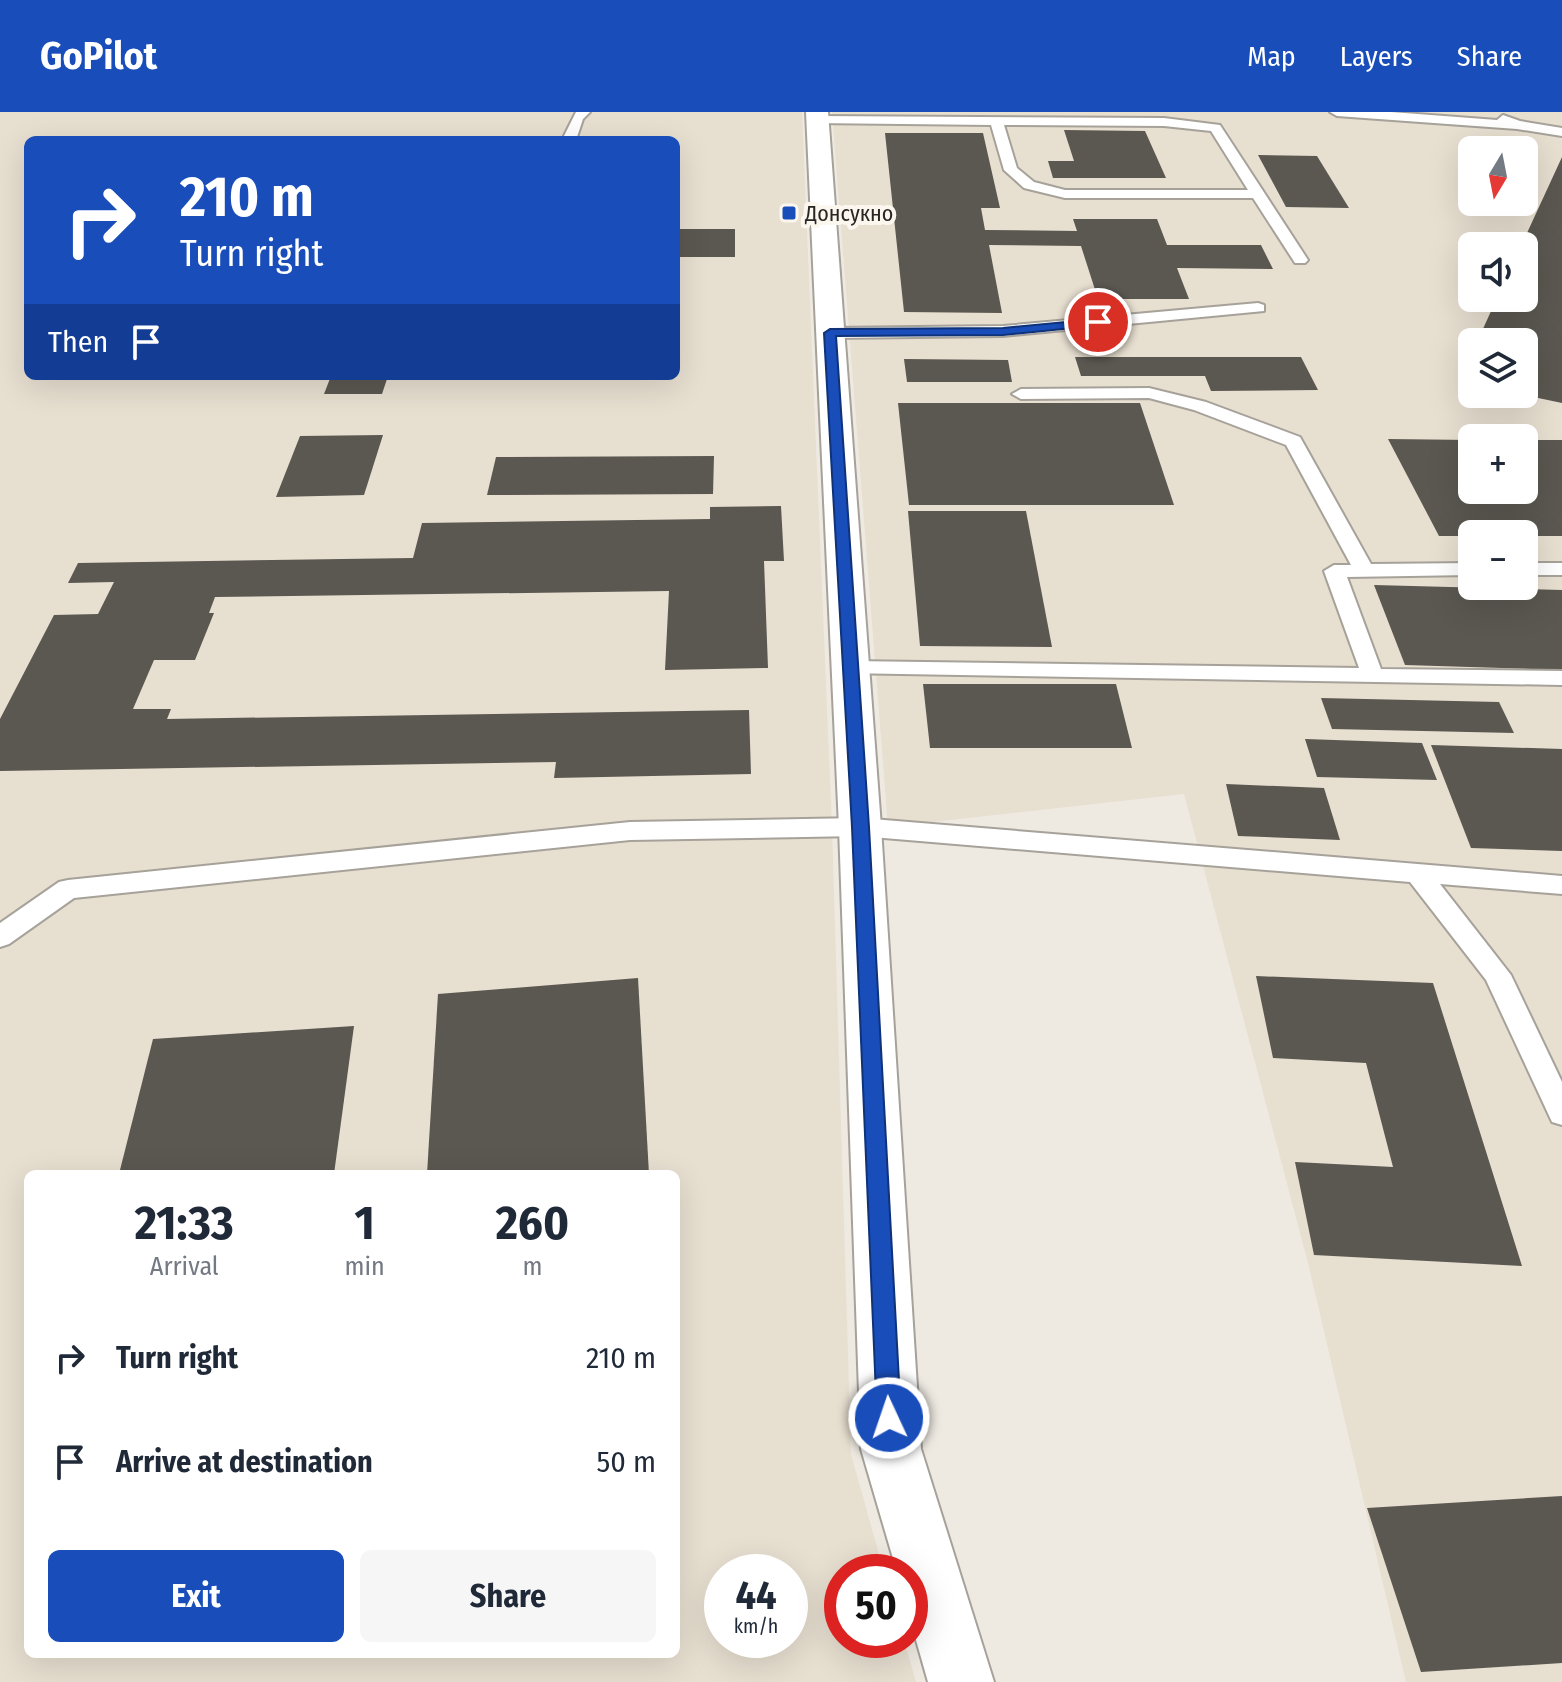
<!DOCTYPE html>
<html lang="en">
<head>
<meta charset="utf-8">
<style>
  :root { --surface:#fff; --page:#f6f6f7; --text:#1f2937; --muted:#747a83; --accent:#184dba }
  body { margin:0; font-family:"Fira Sans Condensed",sans-serif; background:var(--page); color:var(--text); height:100vh; display:flex; flex-direction:column; font-size:30px; white-space:nowrap }
  * { box-sizing:border-box; margin:0 }
  p { font-size:26px; color:var(--muted) }
  .icon { flex:none; width:44px; height:44px; fill:none; stroke:currentColor; stroke-width:2; stroke-linecap:round; stroke-linejoin:round }
  .map { position:relative; flex:1; overflow:hidden }
  .sheet { position:absolute; left:24px; top:1058px; width:656px; height:488px; display:flex; flex-direction:column; background:var(--surface); border-radius:12px; box-shadow:0 8px 32px #0002 }
  .sheet>* { flex:none }
  .banner { position:absolute; left:24px; top:24px; width:656px; height:244px; border-radius:12px; box-shadow:0 8px 32px #0002; background:#184dba; color:#fff; overflow:hidden }
  .needle { width:52px; rotate:190deg }
  .buttons { position:absolute; left:1458px; top:24px; display:grid; gap:16px }
  .buttons a { display:grid; place-items:center; width:80px; height:80px; border-radius:12px; background:var(--surface); box-shadow:0 8px 32px #0002; font-size:40px }
  .speed { position:absolute; left:704px; top:1442px; display:flex; gap:16px; font-size:40px; font-weight:700; text-align:center }
  .speed>* { display:grid; place-content:center; width:104px; height:104px; border-radius:50%; background:var(--surface); box-shadow:0 8px 32px #0002; line-height:1 }
  .speed small { font-size:20px; font-weight:400 }
  .speed .limit { border:12px solid #d22; background:#fff; color:#111 }
  .pin { position:absolute; display:grid; place-items:center; width:68px; height:68px; color:#fff; margin:-34px; border:4px solid #fff; border-radius:50%; box-shadow:0 2px 8px #0007 }
  .me { position:absolute; width:88px; margin:-44px; rotate:357deg; stroke-linejoin:round; filter:drop-shadow(0 0 6px #0008) }
  .turn { display:flex; align-items:center; gap:28px; height:168px; padding:0 24px; font-size:36px }
  .turn .icon { width:104px; height:104px; stroke-width:2.5 }
  .turn b { display:block; font-size:56px; line-height:68px }
  .then { display:flex; align-items:center; height:76px; padding:0 24px; background:#0003; gap:16px; font-size:30px }
  .eta { display:flex; justify-content:space-evenly; align-items:center; height:136px; text-align:center }
  .eta b { font-size:48px; font-weight:700; line-height:56px }
  .button { display:flex; gap:16px; margin-top:auto; padding:16px 24px }
  .button a { flex:1; height:92px; border-radius:12px; background:var(--accent); color:#fff; font-size:32px; font-weight:700; line-height:92px; text-align:center }
  .button a+a { background:var(--page); color:var(--text) }
  ul { padding:0; list-style:none }
  li { display:flex; align-items:center; gap:24px; height:104px; padding:0 24px }
  li div { flex:1 }
  li b { display:block; font-size:30px }
  li em { font-style:normal }
  header { display:flex; align-items:center; gap:48px; box-sizing:border-box; height:112px; padding:0 40px; background:var(--accent); color:#fff }
  header strong { font-size:38px }
  nav { display:flex; gap:44px; margin-inline-start:auto; font-size:28px }
  .map>svg:first-child { display:block }
</style>
</head>
<body>
<header>
<strong>GoPilot</strong>
<nav><a>Map</a><a>Layers</a><a>Share</a></nav>
</header>
<div class="map">
<svg width="1562" height="1570" viewBox="0 0 1562 1570">
  <rect width="100%" height="100%" fill="#eeeae2"/>
  <!-- built -->
  <g fill="#e7dfd0" fill-rule="evenodd">
    <path d="M0,0H802L832,715L851,1342L884,1460H842V1528H904L916,1570H0ZM28,28H676V264H28ZM28,1062H676V1542H28ZM722,1460H790V1528H722Z"/>
    <path d="M832,0H1562V1570H1406L1308,1151L1184,682L888,715ZM1472,38H1524V90H1472ZM1472,134H1524V186H1472ZM1472,230H1524V282H1472ZM1472,326H1524V378H1472ZM1472,422H1524V474H1472Z"/>
  </g>
  <!-- building -->
  <g fill="#5b5751">
    <path d="M1064,18L1145,19L1166,66H1053L1048,49H1074Z"/>
    <path d="M885,21H983L1000,96H981L985,118L1077,119L1073,107H1157L1167,133H1261L1273,157L1177,156L1189,187H1098L1081,134L989,133L1002,201L904,200Z"/>
    <path d="M1258,43L1317,44L1349,96L1286,95Z"/>
    <path d="M1562,45V291L1524,283V230H1477L1497,186H1524V134H1521Z"/>
    <rect x="676" y="117" width="59" height="28"/>
    <path d="M1472,240V272L1459,269Z"/>
    <path d="M1075,245H1301L1318,278L1211,279L1205,264H1081Z"/>
    <path d="M904,247L1008,248L1012,270H907Z"/>
    <path d="M331,264H388L382,282H324Z"/>
    <path d="M898,291H1140L1174,393H909Z"/>
    <path d="M383,323L364,383L276,385L300,324Z"/>
    <path d="M1388,327L1472,328V378H1524V328H1562V424H1439Z"/>
    <path d="M714,344L713,382L487,383L496,345Z"/>
    <path d="M781,394L784,449H764L768,556L665,558L669,479L215,485L209,501H214L195,548H154L133,597H171L167,607L749,598L751,662L554,666L556,650L0,659V607L54,503L98,502L114,470L68,471L78,451L413,446L422,411L710,407V395Z"/>
    <path d="M908,399H1026L1052,535L920,534Z"/>
    <path d="M1374,473L1562,478V558L1405,553Z"/>
    <path d="M923,572H1116L1132,636H930Z"/>
    <path d="M1321,586L1499,590L1514,621L1332,617Z"/>
    <path d="M1305,627L1422,631L1437,668L1317,665Z"/>
    <path d="M1431,633L1562,637V739L1471,736Z"/>
    <path d="M1226,672L1324,676L1340,728L1238,724Z"/>
    <path d="M1256,864L1433,871L1522,1154L1314,1143L1295,1050L1393,1055L1366,951L1273,946Z"/>
    <path d="M638,866L649,1062H427L438,882Z"/>
    <path d="M354,914L334,1062H119L153,927Z"/>
    <path d="M1562,1384V1551L1421,1560L1367,1396Z"/>
  </g>
  <g fill="none" stroke-linecap="round" stroke-linejoin="round">
    <defs>
      <g id="lane">
        <path d="M576,0H590L583,7L576,28H562Z"/>
        <path d="M1330,0H1391L1497,8L1503,3L1520,9L1562,16V24L1517,17L1337,4Z"/>
        <path d="M817,4L1164,6L1220,13L1308,148L1305,151H1295L1253,86H1065L1024,76L1004,58L991,13L812,11L810,8ZM1004,13L1164,14L1211,19L1248,78H1065L1034,70L1017,56Z"/>
        <path d="M1258,191L1264,193V199L1003,224L830,226L822,221L830,216L1003,214Z"/>
        <path d="M1149,276L1206,290L1300,325L1371,452L1472,451V463L1347,465L1381,557L1562,559V573L842,561L839,556L842,551L850,549L1359,556L1324,459L1334,453H1351L1286,333L1194,298L1149,286L1021,287L1012,282L1021,277Z"/>
        <rect x="1524" y="451" width="38" height="12"/>
        <path d="M860,706L1562,764V782L1440,772L1511,863L1562,970V1013L1552,1010L1486,868L1410,770L860,724L630,728L74,786L9,832L0,835V811L59,770L68,768L630,710Z"/>
      </g>
      <path id="secondary" d="M806,0H828L881,715L921,1337L994,1570H928L910,1507V1460H897L861,1337L839,715Z"/>
    </defs>
    <!-- lane casing -->
    <use href="#lane" stroke="#a6a29a" stroke-width="4"/>
    <!-- secondary casing -->
    <use href="#secondary" stroke="#a6a29a" stroke-width="4"/>
    <!-- lane -->
    <use href="#lane" fill="#fff" fill-rule="evenodd"/>
    <!-- secondary -->
    <use href="#secondary" fill="#fff" fill-rule="evenodd"/>
  </g>
  <!-- route -->
  <path fill="#184dba" stroke="#103279" stroke-width="2" d="M1098,207L1102,208V213L1003,223L836,224L869,715L901,1306L898,1314L889,1317L880,1314L877,1306L852,715L824,221L830,217L1003,216Z"/>
  <!-- markers -->
  <rect fill="#184dba" stroke="#fbf7ef" stroke-width="3" x="781" y="93" width="16" height="16" rx="4"/>
  <g text-anchor="middle" stroke-width="8" stroke-linejoin="round" paint-order="stroke">
    <!-- far-poi labels -->
    <g font-size="22" fill="#282623" stroke="#fbf7ef" text-anchor="start">
      <text x="805" y="109">Донсукно</text>
    </g>
  </g>
</svg>
<div class="buttons">
<a><svg class="needle" viewBox="-14 -14 28 28"><path d="M0-13l5 13h-10z" fill="#e53935"/><path d="M0 13l5-13h-10z" fill="#747a83"/></svg></a>
<a><svg class="icon" aria-label="sound" viewBox="0 0 24 24"><path d="M4 9h4l5-4v14l-5-4H4zM17 9q2 3 0 6"/></svg></a>
<a><svg class="icon" aria-label="layers" viewBox="0 0 24 24"><path d="M12 4l9 5-9 5-9-5zM3 14l9 5 9-5"/></svg></a>
<a>+</a>
<a>−</a>
</div>
<div class="speed"><div>44<small>km/h</small></div><div class="limit">50</div></div>
<div class="pin" style="left:1098px;top:210px;background:#d93025"><svg class="icon" aria-label="arrive" viewBox="0 0 24 24"><path d="M6 21V4h12l-3 4 3 4H6"/></svg></div>
<svg class="me" style="left:889px;top:1306px" viewBox="-20 -20 40 40"><circle r="17" fill="#184dba" stroke="#fff" stroke-width="3"/><path d="M0-11L8 9 0 5-8 9z" fill="#fff"/></svg>
<div class="banner">
<div class="turn"><svg class="icon" aria-label="right" viewBox="0 0 24 24"><path d="M7 20v-9h11M14 6l5 5-5 5"/></svg><div><b>210 m</b>Turn right</div></div>
<div class="then">Then<svg class="icon" aria-label="arrive" viewBox="0 0 24 24"><path d="M6 21V4h12l-3 4 3 4H6"/></svg></div>
</div>
<section class="sheet">
<div class="eta">
<div><b>21:33</b><p>Arrival</p></div>
<div><b>1</b><p>min</p></div>
<div><b>260</b><p>m</p></div>
</div>
<ul>
<li><svg class="icon" aria-label="right" viewBox="0 0 24 24"><path d="M7 20v-9h11M14 6l5 5-5 5"/></svg><div><b>Turn right</b></div><em>210 m</em></li>
<li><svg class="icon" aria-label="arrive" viewBox="0 0 24 24"><path d="M6 21V4h12l-3 4 3 4H6"/></svg><div><b>Arrive at destination</b></div><em>50 m</em></li>
</ul>
<div class="button"><a>Exit</a><a>Share</a></div>
</section>
</div>
</body>
</html>
